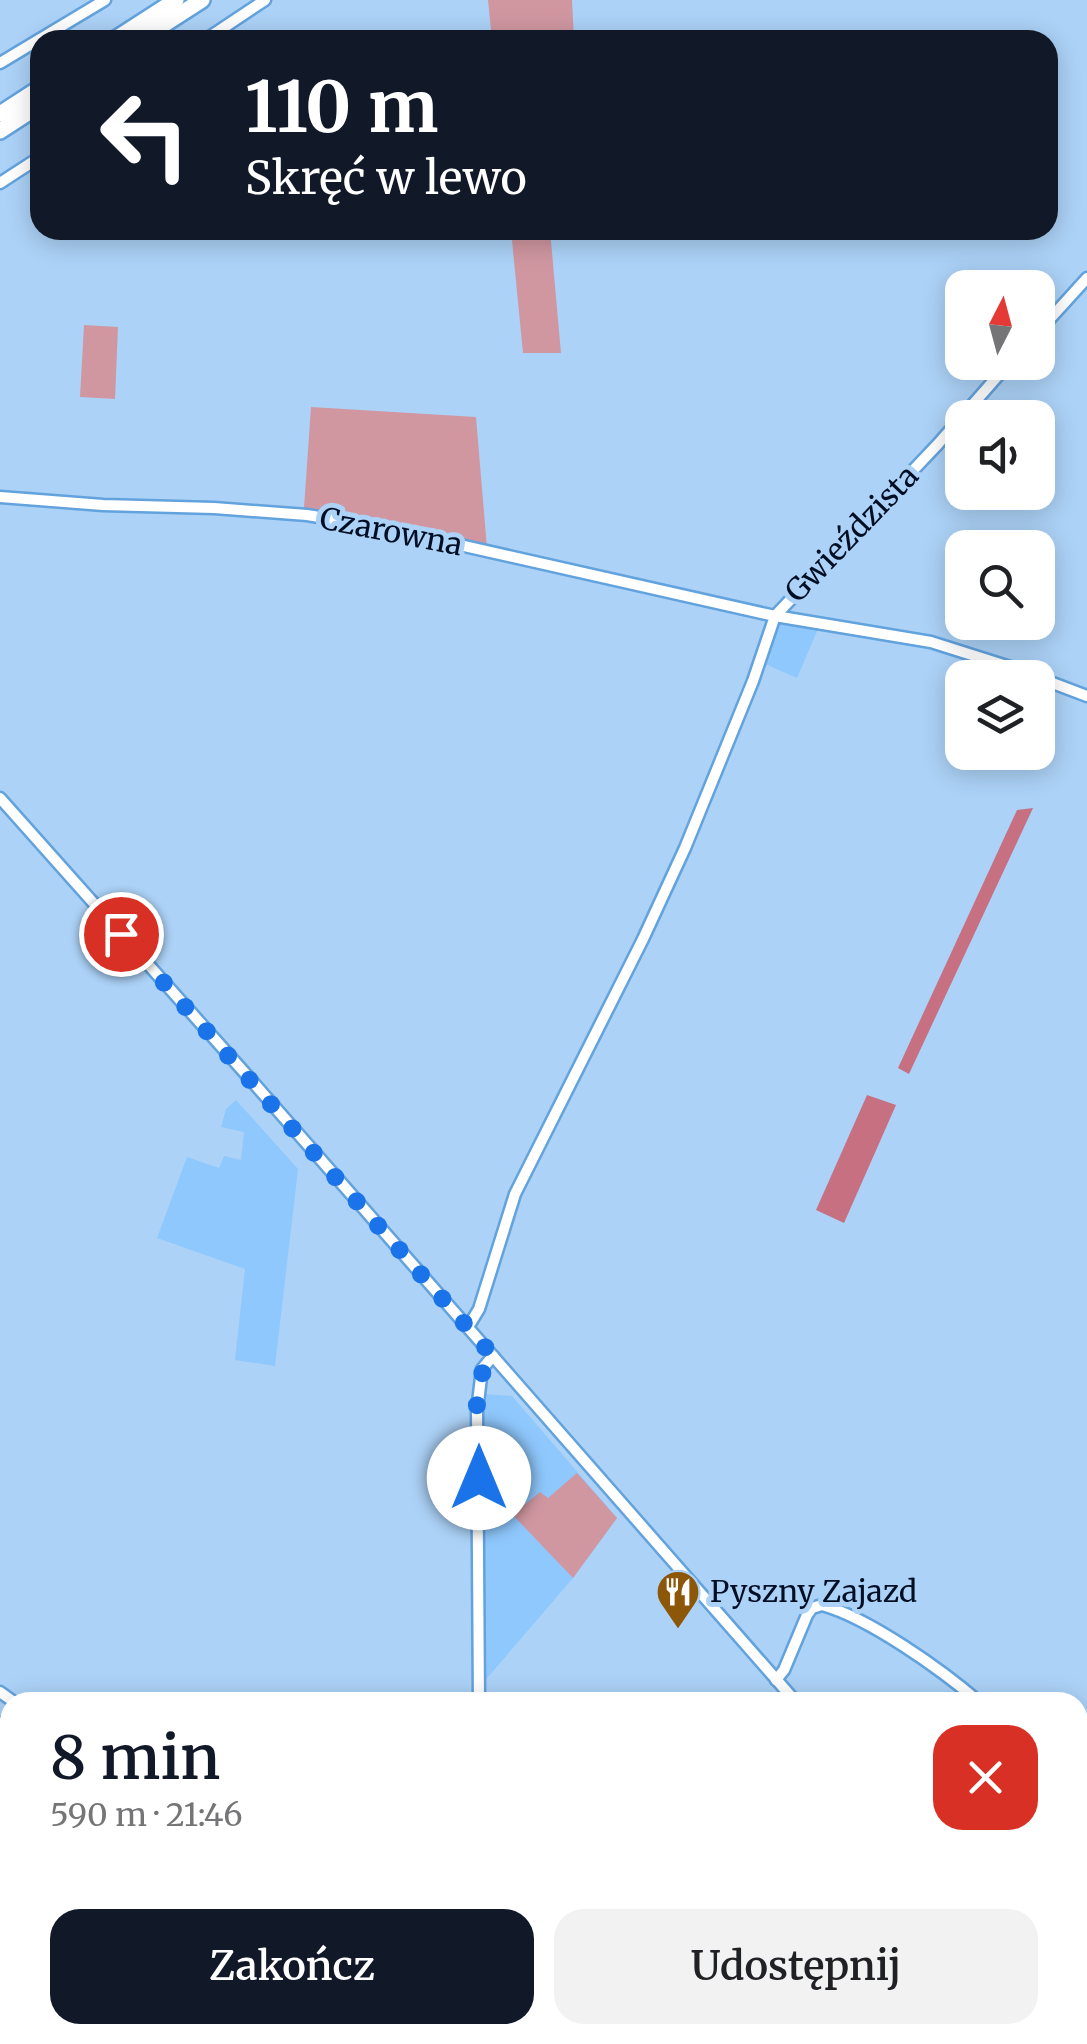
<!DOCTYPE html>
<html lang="pl">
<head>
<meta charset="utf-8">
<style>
  :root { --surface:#fff; --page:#f2f2f2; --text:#202124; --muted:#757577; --accent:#111827 }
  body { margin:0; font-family:Merriweather,serif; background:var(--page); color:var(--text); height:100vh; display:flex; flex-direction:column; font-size:38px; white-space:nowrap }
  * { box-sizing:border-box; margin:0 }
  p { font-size:32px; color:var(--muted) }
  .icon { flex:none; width:55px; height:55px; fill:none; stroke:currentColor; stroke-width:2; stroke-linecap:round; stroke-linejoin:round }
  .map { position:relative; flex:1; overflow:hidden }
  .side { position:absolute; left:0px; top:1692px; width:1088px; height:352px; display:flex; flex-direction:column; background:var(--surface); border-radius:30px 30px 0 0; box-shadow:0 5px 25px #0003 }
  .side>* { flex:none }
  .banner { position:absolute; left:30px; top:30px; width:1028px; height:210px; border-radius:30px; box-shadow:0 5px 25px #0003; background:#111827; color:#fff; overflow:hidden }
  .needle { width:65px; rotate:6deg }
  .tools { position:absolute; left:945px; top:270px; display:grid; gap:20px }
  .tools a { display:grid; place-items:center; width:110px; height:110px; border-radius:20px; background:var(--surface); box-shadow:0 5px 25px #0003; font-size:50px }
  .pin { position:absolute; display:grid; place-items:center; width:85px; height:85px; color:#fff; margin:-42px; border:5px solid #fff; border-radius:50%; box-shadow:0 2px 10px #0007 }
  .me { position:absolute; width:110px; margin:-55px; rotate:0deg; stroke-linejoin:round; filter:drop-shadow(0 0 8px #0008) }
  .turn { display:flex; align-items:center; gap:35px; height:210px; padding:0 50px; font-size:45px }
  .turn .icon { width:130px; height:130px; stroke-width:2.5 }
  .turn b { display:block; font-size:70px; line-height:85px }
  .round { display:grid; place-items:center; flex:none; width:105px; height:105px; border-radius:30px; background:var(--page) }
  .headline { display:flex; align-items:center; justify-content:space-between; height:170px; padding:0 50px }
  h1 { font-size:60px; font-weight:600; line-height:75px; color:var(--accent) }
  .primary-button { display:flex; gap:20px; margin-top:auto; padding:20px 50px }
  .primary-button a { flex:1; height:115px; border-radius:30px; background:var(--accent); color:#fff; font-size:40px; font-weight:600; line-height:115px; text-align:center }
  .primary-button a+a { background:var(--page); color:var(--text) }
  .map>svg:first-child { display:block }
</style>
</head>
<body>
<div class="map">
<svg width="1087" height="2044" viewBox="0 0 1087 2044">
  <rect width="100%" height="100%" fill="#acd2f7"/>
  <!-- built -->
  <g fill="#8fc8fd">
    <path d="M778,622L818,629L797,678L763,663Z"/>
    <path d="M236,1100L298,1169L275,1366L235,1360L245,1269L157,1238L187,1157L219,1168L224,1156L241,1160L244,1132L221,1127L226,1109Z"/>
    <path d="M482,1394L512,1396L617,1518L573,1578L482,1684Z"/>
  </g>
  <!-- green -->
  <g fill="#d097a1">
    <path d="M488,0H572L574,40H492Z"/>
    <path d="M511,230H550L561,353H523Z"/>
    <path d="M84,325L118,327L115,399L80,397Z"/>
    <path d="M311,407L476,417L487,548L304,508Z"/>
    <path d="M577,1473L617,1518L573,1578L508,1510L512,1506L517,1511L540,1492L548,1498Z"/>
  </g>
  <!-- forest -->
  <g fill="#c77082">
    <path d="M1033,808L909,1074L898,1068L1017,810Z"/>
    <path d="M867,1095L896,1105L844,1223L816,1210Z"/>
  </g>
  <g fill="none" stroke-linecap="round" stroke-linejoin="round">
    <defs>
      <g id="minor">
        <path d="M205,40L265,0"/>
        <path d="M0,63L105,0"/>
        <path d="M0,183L40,157"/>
        <path d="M1038,332L1087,278"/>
        <path d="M0,497L103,505L214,508L307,515L380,527L775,616L931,642L1013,668L1087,696"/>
        <path d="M0,798L244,1072L796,1702"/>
        <path d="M468,1327L479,1309L515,1194L643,939L685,848L753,681L775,616L938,444L1010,362"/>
        <path d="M776,1680L784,1670L807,1615L812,1608L822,1605C869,1618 942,1670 979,1702"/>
        <path d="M0,1692L14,1702"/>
        <path d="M479,1702L477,1411L482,1369L493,1356"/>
        <path d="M0,1789L10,1796"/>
        <path d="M1078,1806L1087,1814"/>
        <path d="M1078,2026L1087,2037"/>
        <path d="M318,2035L328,2044"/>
        <path d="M468,2035L473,2044"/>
      </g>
      <g id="major">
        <path d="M0,1724L10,1732"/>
        <path d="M0,1752L10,1760"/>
        <path d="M351,2035L361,2044"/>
        <path d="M384,2035L394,2044"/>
      </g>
      <g id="highway">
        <path d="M114,40L176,0"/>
        <path d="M140,40L202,0"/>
        <path d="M0,114L40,88"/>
        <path d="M0,131L40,105"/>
      </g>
    </defs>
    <!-- minor casing -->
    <use href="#minor" stroke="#62a2dd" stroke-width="15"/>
    <!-- major casing -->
    <use href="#major" stroke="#62a2dd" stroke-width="18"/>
    <!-- highway casing -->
    <use href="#highway" stroke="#62a2dd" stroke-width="20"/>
    <!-- minor -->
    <use href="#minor" stroke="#fff" stroke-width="10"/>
    <!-- major -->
    <use href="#major" stroke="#fff" stroke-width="12"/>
    <!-- highway -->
    <use href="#highway" stroke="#fff" stroke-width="15"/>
  </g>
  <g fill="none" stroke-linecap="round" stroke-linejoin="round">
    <!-- route -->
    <path stroke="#1a73e8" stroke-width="18" stroke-dasharray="0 32.4" d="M121,934L493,1356C468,1379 479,1445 479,1478"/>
  </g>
  <!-- icons -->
  <defs>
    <symbol id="restaurant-pin" viewBox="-11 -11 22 30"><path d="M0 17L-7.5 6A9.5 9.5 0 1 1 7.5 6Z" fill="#8d570a" stroke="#acd2f7"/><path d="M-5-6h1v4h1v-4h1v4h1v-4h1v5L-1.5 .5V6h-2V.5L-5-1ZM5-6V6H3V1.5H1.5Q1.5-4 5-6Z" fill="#fff"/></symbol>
  </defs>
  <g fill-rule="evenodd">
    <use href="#restaurant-pin" x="653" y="1567" width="50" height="68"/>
  </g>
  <g text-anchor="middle" stroke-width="10" stroke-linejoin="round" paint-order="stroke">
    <!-- street labels -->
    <g font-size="30" fill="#000e24" stroke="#acd2f7">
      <text transform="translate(391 532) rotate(11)" y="10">Czarowna</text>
      <text transform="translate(852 534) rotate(-46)" y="10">Gwieździsta</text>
    </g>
    <!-- poi labels -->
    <g font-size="30" fill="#000e24" stroke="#acd2f7" text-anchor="start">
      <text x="710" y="1602">Pyszny Zajazd</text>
    </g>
  </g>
</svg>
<div class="tools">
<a><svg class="needle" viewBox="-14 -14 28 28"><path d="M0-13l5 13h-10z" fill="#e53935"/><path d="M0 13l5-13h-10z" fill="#757577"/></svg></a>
<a><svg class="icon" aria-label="sound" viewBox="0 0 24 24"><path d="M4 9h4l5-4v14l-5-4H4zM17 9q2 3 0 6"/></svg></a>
<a><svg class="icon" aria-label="search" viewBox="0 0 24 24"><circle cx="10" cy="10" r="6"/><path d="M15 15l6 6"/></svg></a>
<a><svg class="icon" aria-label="layers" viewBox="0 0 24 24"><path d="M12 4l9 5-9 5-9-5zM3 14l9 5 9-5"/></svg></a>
</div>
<div class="pin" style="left:121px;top:934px;background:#d93025"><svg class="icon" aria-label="arrive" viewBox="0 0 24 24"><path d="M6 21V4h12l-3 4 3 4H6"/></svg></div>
<svg class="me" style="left:479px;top:1478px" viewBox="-20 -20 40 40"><circle r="19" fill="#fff"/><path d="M0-13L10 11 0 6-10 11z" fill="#1a73e8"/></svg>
<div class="banner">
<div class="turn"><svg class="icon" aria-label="left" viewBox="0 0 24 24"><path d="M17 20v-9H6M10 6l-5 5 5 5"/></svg><div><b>110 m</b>Skręć w lewo</div></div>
</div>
<section class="side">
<div class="headline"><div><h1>8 min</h1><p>590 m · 21:46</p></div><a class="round" style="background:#d93025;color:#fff"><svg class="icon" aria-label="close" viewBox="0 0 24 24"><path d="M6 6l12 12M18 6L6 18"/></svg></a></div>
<div class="primary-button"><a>Zakończ</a><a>Udostępnij</a></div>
</section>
</div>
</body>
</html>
